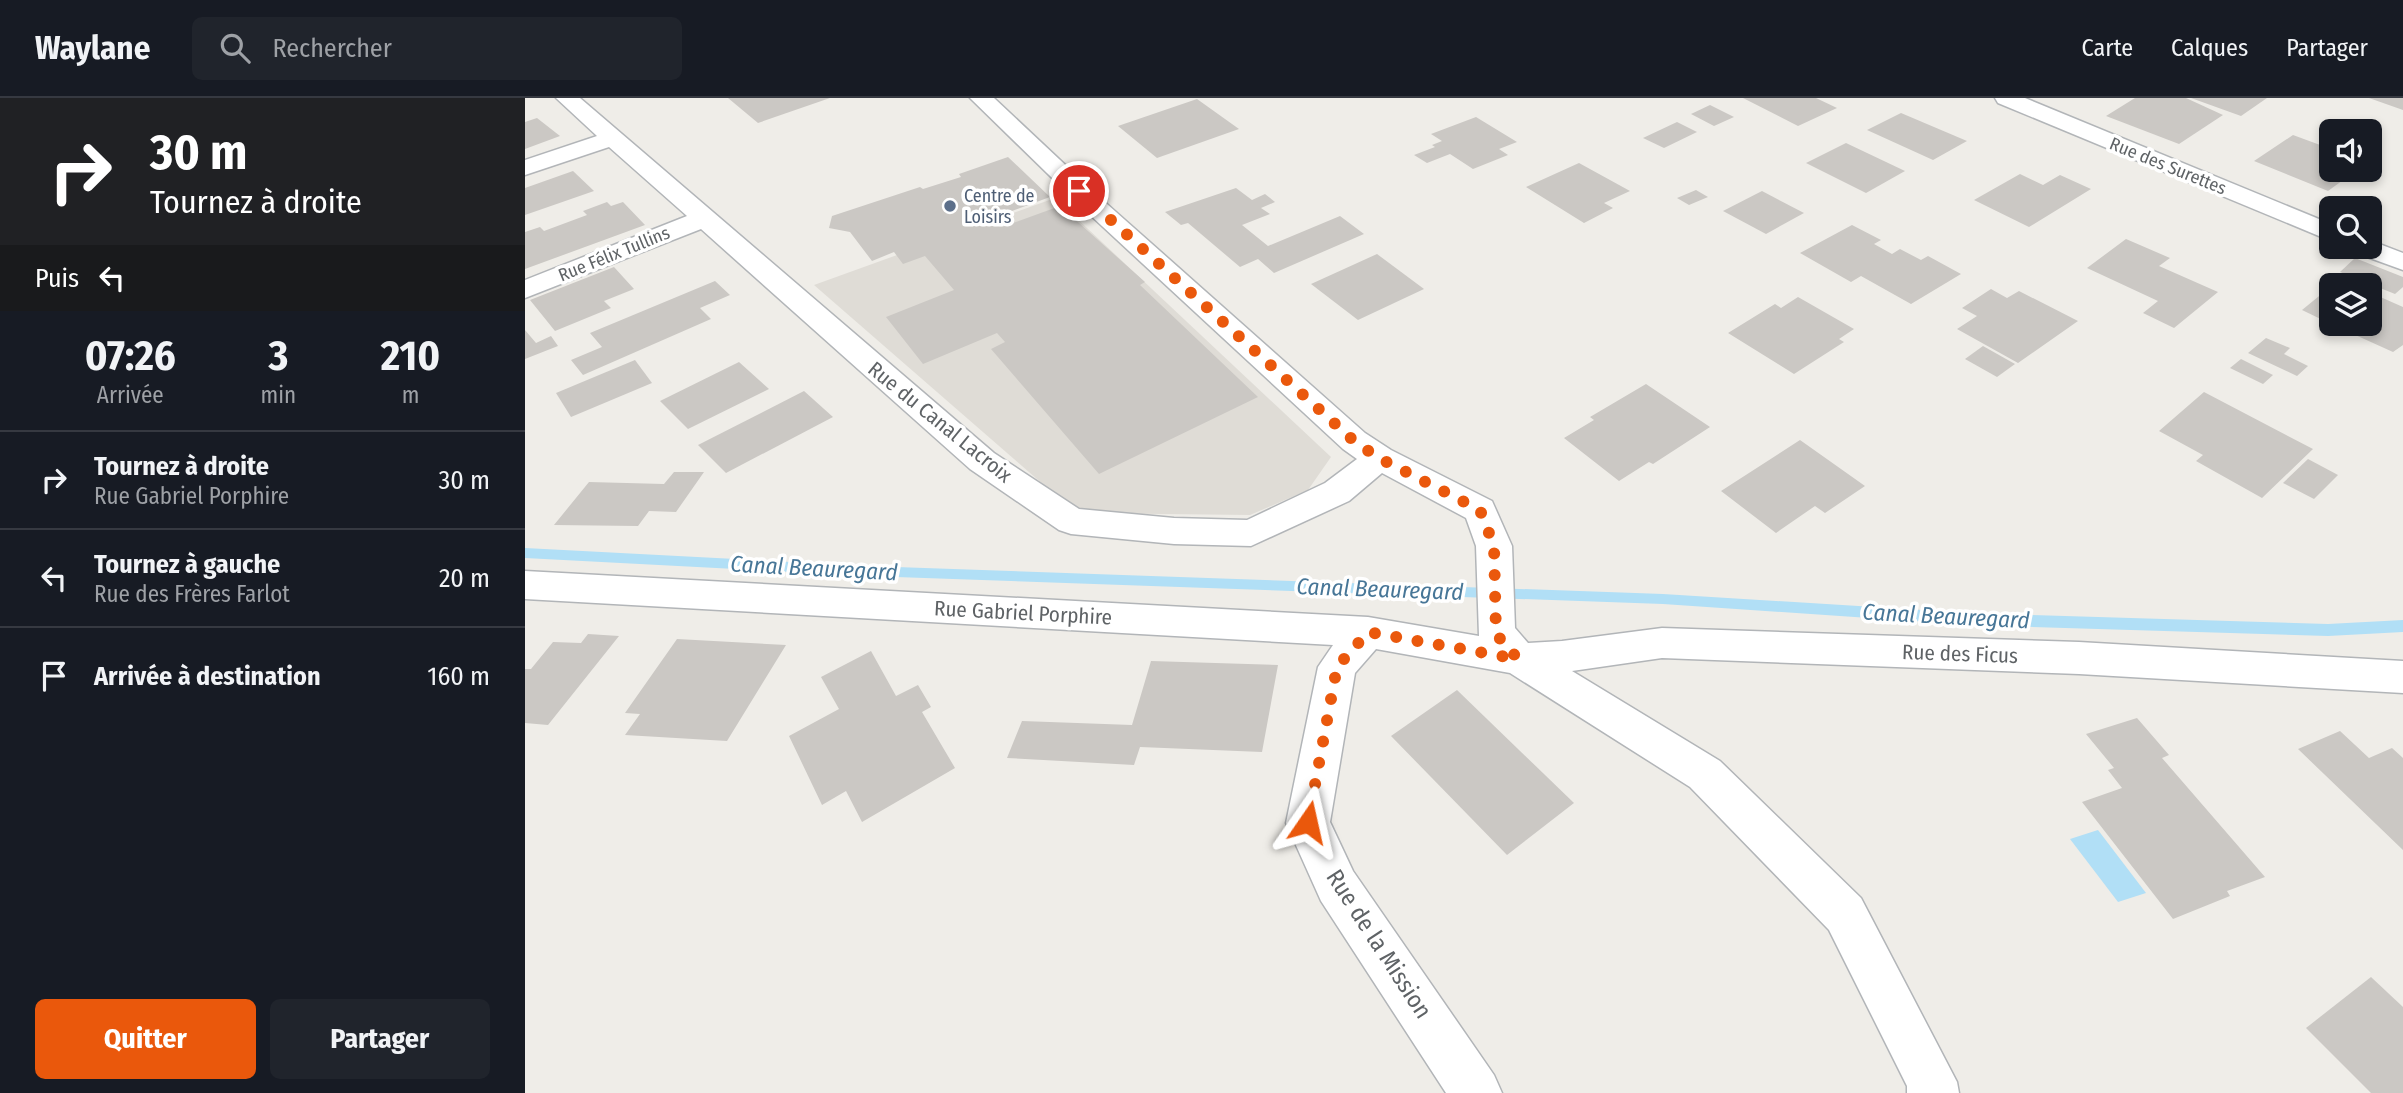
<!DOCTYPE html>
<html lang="fr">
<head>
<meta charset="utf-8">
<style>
  :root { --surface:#171b24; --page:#20242c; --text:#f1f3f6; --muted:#9ea1a6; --line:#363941; --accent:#ea580c }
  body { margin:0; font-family:"Fira Sans Condensed",sans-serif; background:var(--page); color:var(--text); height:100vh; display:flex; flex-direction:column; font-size:26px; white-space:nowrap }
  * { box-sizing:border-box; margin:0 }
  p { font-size:23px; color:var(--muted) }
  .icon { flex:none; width:38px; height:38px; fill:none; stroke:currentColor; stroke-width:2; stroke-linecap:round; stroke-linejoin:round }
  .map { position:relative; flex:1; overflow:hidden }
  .details { display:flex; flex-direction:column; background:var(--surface); width:525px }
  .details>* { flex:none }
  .top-card { background:#202124; color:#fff; overflow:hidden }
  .tools { position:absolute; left:1794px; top:21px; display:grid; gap:14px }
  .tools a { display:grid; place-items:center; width:63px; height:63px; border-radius:10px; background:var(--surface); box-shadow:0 4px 10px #0003; font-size:35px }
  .pin { position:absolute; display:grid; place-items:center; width:60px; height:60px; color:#fff; margin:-30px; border:4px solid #fff; border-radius:50%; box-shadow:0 2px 7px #0007 }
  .me { position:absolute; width:77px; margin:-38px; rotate:11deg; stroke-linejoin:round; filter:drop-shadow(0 0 5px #0008) }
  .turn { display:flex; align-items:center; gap:24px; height:147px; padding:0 35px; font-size:32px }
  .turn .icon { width:91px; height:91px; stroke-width:2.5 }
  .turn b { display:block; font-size:49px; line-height:60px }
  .then { display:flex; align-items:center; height:66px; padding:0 35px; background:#0003; gap:14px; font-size:26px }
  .eta { display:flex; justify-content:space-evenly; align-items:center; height:119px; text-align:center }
  .eta b { font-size:42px; font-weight:700; line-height:49px }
  .primary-button { display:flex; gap:14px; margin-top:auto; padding:14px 35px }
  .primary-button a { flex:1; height:80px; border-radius:10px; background:var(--accent); color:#fff; font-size:28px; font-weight:700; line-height:80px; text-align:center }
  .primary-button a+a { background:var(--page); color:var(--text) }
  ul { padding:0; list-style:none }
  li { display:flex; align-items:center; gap:21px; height:98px; padding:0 35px; border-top:2px solid var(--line) }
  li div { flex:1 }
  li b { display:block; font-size:26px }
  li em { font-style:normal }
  header { display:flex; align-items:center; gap:42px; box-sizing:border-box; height:98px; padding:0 35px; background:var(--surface); border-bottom:2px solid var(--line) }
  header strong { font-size:33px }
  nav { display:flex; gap:38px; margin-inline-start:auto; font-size:24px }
  .search { width:490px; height:63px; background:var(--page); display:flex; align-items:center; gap:18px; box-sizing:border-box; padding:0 24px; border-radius:10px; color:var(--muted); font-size:26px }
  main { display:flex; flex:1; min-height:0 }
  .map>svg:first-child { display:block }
</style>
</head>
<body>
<header>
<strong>Waylane</strong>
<div class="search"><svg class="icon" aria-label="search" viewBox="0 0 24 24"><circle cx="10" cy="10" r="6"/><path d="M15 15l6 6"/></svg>Rechercher</div>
<nav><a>Carte</a><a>Calques</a><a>Partager</a></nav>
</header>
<main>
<section class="details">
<div class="top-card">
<div class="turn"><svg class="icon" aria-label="right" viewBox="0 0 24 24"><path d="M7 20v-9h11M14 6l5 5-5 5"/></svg><div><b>30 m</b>Tournez à droite</div></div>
<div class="then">Puis<svg class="icon" aria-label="left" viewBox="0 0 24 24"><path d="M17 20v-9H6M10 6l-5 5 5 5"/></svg></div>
</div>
<div class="eta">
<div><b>07:26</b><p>Arrivée</p></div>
<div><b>3</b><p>min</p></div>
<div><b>210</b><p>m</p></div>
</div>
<ul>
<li><svg class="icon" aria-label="right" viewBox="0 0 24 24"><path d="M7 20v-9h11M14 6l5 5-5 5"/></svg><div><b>Tournez à droite</b><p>Rue Gabriel Porphire</p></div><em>30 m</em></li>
<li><svg class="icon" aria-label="left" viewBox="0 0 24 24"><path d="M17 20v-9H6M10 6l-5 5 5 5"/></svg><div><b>Tournez à gauche</b><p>Rue des Frères Farlot</p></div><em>20 m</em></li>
<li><svg class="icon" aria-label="arrive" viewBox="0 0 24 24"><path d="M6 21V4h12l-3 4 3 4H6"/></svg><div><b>Arrivée à destination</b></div><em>160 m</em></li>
</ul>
<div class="primary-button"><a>Quitter</a><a>Partager</a></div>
</section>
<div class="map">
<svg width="1878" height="995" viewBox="0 0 1878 995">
  <rect width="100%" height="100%" fill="#efede8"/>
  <!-- education -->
  <path fill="#dfdcd6" d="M530,100L806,359L783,392L725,417L551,415L289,187Z"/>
  <!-- water -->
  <path fill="#b1dff6" d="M1573,732L1621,795L1593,804L1545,741Z"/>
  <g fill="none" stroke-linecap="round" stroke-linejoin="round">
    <!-- stream -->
    <path fill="#b1dff6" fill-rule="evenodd" d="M0,450L342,468L1138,496L1446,515L1803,526L1878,522V534L1803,538L1446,527L1138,506L342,478L0,460Z"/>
  </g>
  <!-- building -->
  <g fill="#cbc8c4">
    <path d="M203,0H305L233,25Z"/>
    <path d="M1218,0H1291L1312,10L1273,28Z"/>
    <path d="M1610,0H1661L1698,17L1654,46L1581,18Z"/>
    <path d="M1666,0H1742L1716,18Z"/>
    <path d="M1845,0H1878V12L1844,0Z"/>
    <path d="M672,1L714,31L632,60L593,28Z"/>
    <path d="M1185,7L1209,19L1189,28L1166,16Z"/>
    <path d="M1376,15L1442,43L1408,62L1342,32Z"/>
    <path d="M951,19L992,44L974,51L983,57L948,71L925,56L902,65L889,57L910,49L907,47L917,43L906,36Z"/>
    <path d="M12,20L35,38L0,51V24Z"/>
    <path d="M1152,24L1172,34L1139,50L1118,40Z"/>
    <path d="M1768,37L1806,51V72H1832L1803,93L1729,63Z"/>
    <path d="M1321,45L1380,73L1341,95L1281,65Z"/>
    <path d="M483,59L525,99L468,120L477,129L535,108L620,184L615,187L733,299L574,376L466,251L480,244L472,235L398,266L361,219L429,192L400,158L378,166L369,154L347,163L325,134L304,130L307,118L395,89L398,91L436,79L434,76Z"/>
    <path d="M1054,65L1105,93L1079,105L1088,110L1059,125L1001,89Z"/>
    <path d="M48,73L69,93L0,117V90Z"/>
    <path d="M1495,76L1518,87L1535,77L1566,91L1504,129L1449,102Z"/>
    <path d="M711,90L727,102L740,96L750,104L736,110L745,116L717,127L743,148L815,118L839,136L749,175L733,161L715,169L663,125L656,127L640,114Z"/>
    <path d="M1171,92L1183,99L1164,107L1152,100Z"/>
    <path d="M1237,93L1279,115L1241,136L1198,113Z"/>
    <path d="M82,104L86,108L98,104L120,127L0,171V134L15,129L19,133L62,117L58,113Z"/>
    <path d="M1327,127L1356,142L1349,146L1367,156L1375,151L1396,162L1403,158L1436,176L1386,206L1336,178L1326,184L1275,155Z"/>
    <path d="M1601,141L1645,160L1634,168L1693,194L1649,230L1618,215L1633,203L1562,170Z"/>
    <path d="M852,156L899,191L833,222L786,186Z"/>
    <path d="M1830,160L1878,179V189L1870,196L1815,174Z"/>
    <path d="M89,169L109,191L79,203L86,210L30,233L5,202Z"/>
    <path d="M190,183L205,197L175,210L186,221L58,277L46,262L77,249L65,235Z"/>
    <path d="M1466,191L1482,200L1494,193L1553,223L1493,265L1432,231L1452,218L1437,210Z"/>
    <path d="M1799,194L1806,196V226L1777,212Z"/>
    <path d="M1844,194L1878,209V247L1868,254L1806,226H1844Z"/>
    <path d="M1273,199L1329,231L1314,241L1319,244L1269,276L1203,235L1250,206L1256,210Z"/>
    <path d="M0,232L11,245L26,238L33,248L0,261Z"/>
    <path d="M1741,240L1765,250L1759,256L1783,268L1772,278L1723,255Z"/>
    <path d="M1458,248L1490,266L1472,279L1440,261Z"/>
    <path d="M1716,261L1748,277L1738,286L1705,270Z"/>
    <path d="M110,262L127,285L46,319L31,295Z"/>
    <path d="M214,264L244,291L163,331L135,303Z"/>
    <path d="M1121,286L1185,329L1128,366L1124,364L1094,383L1039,340L1069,322L1065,319Z"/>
    <path d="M279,293L308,319L201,375L173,347Z"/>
    <path d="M1679,294L1788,351L1737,400L1671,363L1678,357L1634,333Z"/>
    <path d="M1275,342L1340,388L1300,415L1290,408L1251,435L1196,393Z"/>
    <path d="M1783,361L1813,377L1789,401L1758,385Z"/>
    <path d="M149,374H179L151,414L124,413L113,428L29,427L64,384L139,386Z"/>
    <path d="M63,536L94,538L23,627L0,625V571H6L28,544L56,545Z"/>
    <path d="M152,541L261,547L202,643L100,637L115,616L100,615Z"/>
    <path d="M346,553L371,598L393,587L406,609L397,614L430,670L337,724L321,693L297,707L264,638L314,611L296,579Z"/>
    <path d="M626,563L753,567L737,654L615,649L609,667L482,660L497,623L607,627Z"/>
    <path d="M932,592L1049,705L982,757L866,638Z"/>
    <path d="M1612,620L1644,657L1637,660L1740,779L1702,793L1705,798L1648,821L1557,704L1597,690L1583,672L1589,670L1561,636Z"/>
    <path d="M1815,633L1844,660L1867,650L1878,660V752L1773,651Z"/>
    <path d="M1846,879L1878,909V995H1846L1781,930Z"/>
  </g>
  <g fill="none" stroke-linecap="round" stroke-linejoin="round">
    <defs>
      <g id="minor">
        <path d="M31,0H55L469,355L554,411L649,420L722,422L800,385L832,361L818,351L564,116L445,0H469L582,106L840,335L866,352L967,403L987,448L990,530L1003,545L1037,543L1137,530L1554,544L1878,563V595L1554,576L1137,560L1047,573L1195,663L1336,800L1432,984L1434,995H1382V988L1304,832L1165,689L985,575L851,551L830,575L805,724L828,773L969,977L977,995H921L796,803L761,725L793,569L808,547L0,501V473L843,519L954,538L951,448L941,420L857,375L824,403L726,448L649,446L546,436L534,432L445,371L176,131L0,200V182L162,118L84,49L0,77V62L72,38Z"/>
        <path d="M1470,0H1500L1806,126V143L1473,5Z"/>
        <path d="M1844,142L1878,155V172L1831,155L1827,149H1844Z"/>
      </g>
    </defs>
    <!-- minor casing -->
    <use href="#minor" stroke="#b2b5b8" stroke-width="3"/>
    <!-- minor -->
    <use href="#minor" fill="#fff" fill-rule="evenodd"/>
  </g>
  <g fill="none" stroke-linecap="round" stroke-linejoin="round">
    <!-- route -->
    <path stroke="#ea580c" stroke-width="12" stroke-dasharray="0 21.6" d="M554,93L829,343L854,360L955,412L969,448L971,536L993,561L843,534L812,569L783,724"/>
  </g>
  <!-- markers -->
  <circle fill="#5c6f8a" stroke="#fff" stroke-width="2.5" cx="425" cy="108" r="7"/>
  <g text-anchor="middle" stroke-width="7" stroke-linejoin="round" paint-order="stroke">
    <!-- far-street labels -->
    <g font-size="18" fill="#5f6366" stroke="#fff">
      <text transform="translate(1643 68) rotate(22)" y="6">Rue des Surettes</text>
      <text transform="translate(89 156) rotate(-22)" y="6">Rue Félix Tullins</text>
    </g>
    <!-- far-service labels -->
    <g font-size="18" fill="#4e5e75" stroke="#fff" text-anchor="start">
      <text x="439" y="104">Centre de<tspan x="439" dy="21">Loisirs</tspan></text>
    </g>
    <!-- street labels -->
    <g font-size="21" fill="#5f6366" stroke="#fff">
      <text transform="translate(415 324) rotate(39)" y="7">Rue du Canal Lacroix</text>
      <text transform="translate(498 515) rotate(3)" y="7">Rue Gabriel Porphire</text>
      <text transform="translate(1435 556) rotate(2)" y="7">Rue des Ficus</text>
    </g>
    <!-- water labels -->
    <g font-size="23" font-style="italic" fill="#477697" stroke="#fff">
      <text transform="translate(289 470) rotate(3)" y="8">Canal Beauregard</text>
      <text transform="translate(855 491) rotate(2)" y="8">Canal Beauregard</text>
      <text transform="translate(1421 518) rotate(3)" y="8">Canal Beauregard</text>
    </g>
    <!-- near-street labels -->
    <g font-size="24" fill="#5f6366" stroke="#fff">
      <text transform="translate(854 846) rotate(57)" y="8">Rue de la Mission</text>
    </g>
  </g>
</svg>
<div class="tools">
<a><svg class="icon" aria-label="sound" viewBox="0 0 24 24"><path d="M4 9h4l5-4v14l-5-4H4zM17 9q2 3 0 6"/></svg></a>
<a><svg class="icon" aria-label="search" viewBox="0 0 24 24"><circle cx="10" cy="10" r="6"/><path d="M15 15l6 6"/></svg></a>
<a><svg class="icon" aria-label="layers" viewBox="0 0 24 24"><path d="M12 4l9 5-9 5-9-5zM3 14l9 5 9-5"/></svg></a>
</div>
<div class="pin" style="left:554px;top:93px;background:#d93025"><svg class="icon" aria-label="arrive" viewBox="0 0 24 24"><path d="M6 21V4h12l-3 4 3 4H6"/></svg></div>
<svg class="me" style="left:783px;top:724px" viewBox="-20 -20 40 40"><path d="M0-17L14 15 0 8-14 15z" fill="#ea580c" stroke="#fff" stroke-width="4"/></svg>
</div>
</main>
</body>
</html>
